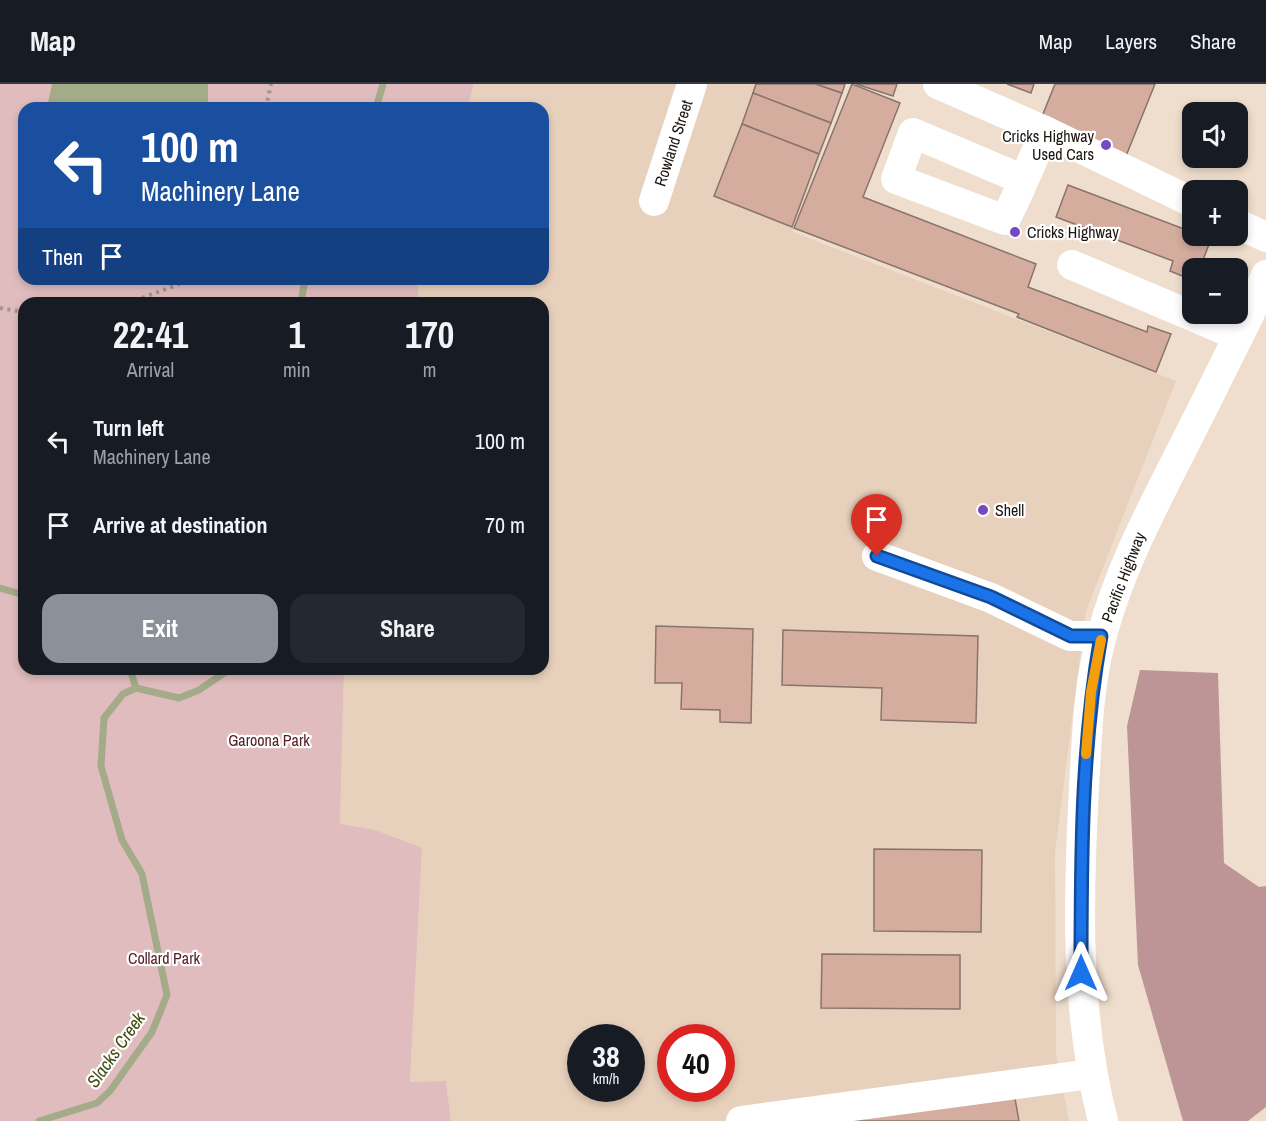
<!DOCTYPE html>
<html lang="en">
<head>
<meta charset="utf-8">
<style>
  :root { --surface:#171b24; --page:#242831; --text:#f1f3f6; --muted:#9ea1a6; --line:#363941; --accent:#8c9099 }
  body { margin:0; font-family:"Archivo Narrow",sans-serif; background:var(--page); color:var(--text); height:100vh; display:flex; flex-direction:column; font-size:22px; white-space:nowrap }
  * { box-sizing:border-box; margin:0 }
  p { font-size:20px; color:var(--muted) }
  .icon { flex:none; width:33px; height:33px; fill:none; stroke:currentColor; stroke-width:2; stroke-linecap:round; stroke-linejoin:round }
  .map { position:relative; flex:1; overflow:hidden }
  .sheet { position:absolute; left:18px; top:213px; width:531px; height:378px; display:flex; flex-direction:column; background:var(--surface); border-radius:18px; box-shadow:0 3px 9px #0003 }
  .sheet>* { flex:none }
  .guide { position:absolute; left:18px; top:18px; width:531px; height:183px; border-radius:18px; box-shadow:0 3px 9px #0003; background:#1a4fa0; color:#fff; overflow:hidden }
  .fabs { position:absolute; left:1182px; top:18px; display:grid; gap:12px }
  .fabs a { display:grid; place-items:center; width:66px; height:66px; border-radius:12px; background:var(--surface); box-shadow:0 3px 9px #0003; font-size:30px }
  .speed { position:absolute; left:567px; top:940px; display:flex; gap:12px; font-size:30px; font-weight:700; text-align:center }
  .speed>* { display:grid; place-content:center; width:78px; height:78px; border-radius:50%; background:var(--surface); box-shadow:0 3px 9px #0003; line-height:1 }
  .speed small { font-size:15px; font-weight:400 }
  .speed .limit { border:9px solid #d22; background:#fff; color:#111 }
  .pin { position:absolute; display:grid; place-items:center; width:51px; height:51px; color:#fff; margin:-62px -26px; border-radius:50% 50% 50% 0; rotate:-45deg; box-shadow:0 0 6px #0007 }
  .pin .icon { rotate:45deg }
  .me { position:absolute; width:66px; margin:-33px; rotate:0deg; stroke-linejoin:round; filter:drop-shadow(0 0 4px #0008) }
  .turn { display:flex; align-items:center; gap:21px; height:126px; padding:0 24px; font-size:27px }
  .turn .icon { width:78px; height:78px; stroke-width:2.5 }
  .turn b { display:block; font-size:42px; line-height:51px }
  .then { display:flex; align-items:center; height:57px; padding:0 24px; background:#0003; gap:12px; font-size:22px }
  .eta { display:flex; justify-content:space-evenly; align-items:center; height:102px; text-align:center }
  .eta b { font-size:36px; font-weight:800; line-height:42px }
  .action { display:flex; gap:12px; margin-top:auto; padding:12px 24px }
  .action a { flex:1; height:69px; border-radius:18px; background:var(--accent); color:#fff; font-size:24px; font-weight:800; line-height:69px; text-align:center }
  .action a+a { background:var(--page); color:var(--text) }
  ul { padding:0; list-style:none }
  li { display:flex; align-items:center; gap:18px; height:84px; padding:0 24px }
  li div { flex:1 }
  li b { display:block; font-size:22px }
  li em { font-style:normal }
  header { display:flex; align-items:center; gap:36px; box-sizing:border-box; height:84px; padding:0 30px; background:var(--surface); border-bottom:2px solid var(--line) }
  header strong { font-size:28px }
  nav { display:flex; gap:33px; margin-inline-start:auto; font-size:21px }
  .map>svg:first-child { display:block }
</style>
</head>
<body>
<header>
<strong>Map</strong>
<nav><a>Map</a><a>Layers</a><a>Share</a></nav>
</header>
<div class="map">
<svg width="1266" height="1037" viewBox="0 0 1266 1037">
  <rect width="100%" height="100%" fill="#efdecd"/>
  <!-- built -->
  <path fill="#e8d1bc" fill-rule="evenodd" d="M474,0H846L793,148L1176,297L1086,527L1055,769L1056,970L1069,1037H451L446,997L410,998L422,765L340,740L344,585H543V219H418V195H543V24H467ZM580,954H632V1005H580ZM670,954H722V1005H670Z"/>
  <!-- green -->
  <path fill="#e1bcbe" d="M0,0H474L467,24H24V195H418V219H24V585H344L340,740L375,746L422,764L410,998L446,997L451,1037H0Z"/>
  <!-- forest -->
  <path fill="#be9597" d="M1140,586L1218,589L1224,779L1259,803L1266,802V1023L1248,1037H1183L1138,881L1127,642Z"/>
  <!-- water -->
  <path fill="#a3ab88" d="M52,0H208V24H47Z"/>
  <g fill="none" stroke-linecap="round" stroke-linejoin="round">
    <!-- stream -->
    <g stroke="#a3ab88" stroke-width="7">
      <path d="M376,24L383,0"/>
      <path d="M301,219L305,195"/>
      <path d="M0,504L24,511"/>
      <path d="M130,585L136,604"/>
      <path d="M39,1037L97,1019L110,1007L152,948L167,911L142,790L122,756L101,682L104,634L123,610L136,604L179,614L199,606L230,585"/>
    </g>
  </g>
  <!-- building -->
  <g fill="#d5ad9f" stroke="#89746d" stroke-width="1.5">
    <path d="M756,0H816L842,9L831,39L753,9Z"/>
    <path d="M816,0H845L842,9Z"/>
    <path d="M852,0L900,19L863,113L1036,180L1028,203L1147,248L1148,242L1171,250L1156,288L1017,233L1019,230L794,144Z"/>
    <path d="M856,0H897L893,12Z"/>
    <path d="M1007,0H1034L1031,9Z"/>
    <path d="M1055,0H1155L1122,82L1039,40Z"/>
    <path d="M753,9L831,39L819,70L742,40Z"/>
    <path d="M742,40L819,70L792,143L714,112Z"/>
    <path d="M1068,101L1192,148V152L1211,155L1200,184H1192V196L1170,187L1173,177L1056,133Z"/>
    <path d="M656,542L753,545L751,639L720,638V626L681,625L682,599H655Z"/>
    <path d="M783,546L978,552L976,639L881,636L882,604L782,601Z"/>
    <path d="M874,765L982,766L981,848L874,847Z"/>
    <path d="M822,870L960,871V925L821,924Z"/>
    <path d="M1014,1009L1019,1037H848Z"/>
  </g>
  <g fill="none" stroke-linecap="round" stroke-linejoin="round">
    <!-- path -->
    <g stroke="#a3968a" stroke-width="4" stroke-dasharray="3 4.5" stroke-linecap="butt">
      <path d="M266,24L271,0"/>
      <path d="M128,219L177,201L186,195"/>
      <path d="M0,224L24,228"/>
    </g>
    <!-- minor -->
    <g stroke="#fff" stroke-width="30">
      <path d="M938,0L1045,47L1192,118"/>
      <path d="M1024,96L913,49L896,95L1005,136C1020,107 1032,77 1045,47"/>
      <path d="M654,117L692,0"/>
      <path d="M1238,140L1266,153"/>
      <path d="M1072,181L1239,252"/>
      <path d="M877,472L991,514L1070,552H1101"/>
      <path d="M741,1037L1091,990"/>
      <path d="M1103,1037C1075,928 1078,816 1084,704C1087,653 1088,601 1102,551C1118,491 1146,436 1174,381C1200,330 1226,278 1251,227L1266,191"/>
    </g>
  </g>
  <g fill="none" stroke-linecap="round" stroke-linejoin="round">
    <defs>
      <path id="route" d="M877,472L991,513L1071,552H1101C1081,664 1081,776 1081,889"/>
    </defs>
    <!-- route casing -->
    <use href="#route" stroke="#114b97" stroke-width="15"/>
    <!-- route -->
    <use href="#route" stroke="#1a73e8" stroke-width="10"/>
    <!-- slow -->
    <path stroke="#f59e0b" stroke-width="10" d="M1086,670L1091,608L1101,556"/>
  </g>
  <!-- markers -->
  <g fill="#7549c2" stroke="#fff" stroke-width="2">
    <circle cx="1106" cy="61" r="6"/>
    <circle cx="1015" cy="148" r="6"/>
    <circle cx="983" cy="426" r="6"/>
  </g>
  <g text-anchor="middle" stroke-width="4.5" stroke-linejoin="round" paint-order="stroke">
    <!-- poi labels -->
    <g font-size="16" fill="#1c1611" stroke="#fff" text-anchor="start">
      <text x="1094" y="58" text-anchor="end">Cricks Highway<tspan x="1094" dy="18">Used Cars</tspan></text>
      <text x="1027" y="154">Cricks Highway</text>
      <text x="995" y="432">Shell</text>
    </g>
    <!-- street labels -->
    <g font-size="16" fill="#1c1611" stroke="#fff">
      <text transform="translate(673 59) rotate(-72)" y="6">Rowland Street</text>
      <text transform="translate(1123 493) rotate(-69)" y="6">Pacific Highway</text>
    </g>
    <!-- park labels -->
    <g font-size="16" fill="#562027" stroke="#fff">
      <text x="269" y="662">Garoona Park</text>
      <text x="164" y="880">Collard Park</text>
    </g>
    <!-- water labels -->
    <g font-size="18" font-style="italic" fill="#444e13" stroke="#fff">
      <text transform="translate(116 966) rotate(-55)" y="6">Slacks Creek</text>
    </g>
  </g>
</svg>
<div class="fabs">
<a><svg class="icon" aria-label="sound" viewBox="0 0 24 24"><path d="M4 9h4l5-4v14l-5-4H4zM17 9q2 3 0 6"/></svg></a>
<a>+</a>
<a>−</a>
</div>
<div class="speed"><div>38<small>km/h</small></div><div class="limit">40</div></div>
<div class="pin" style="left:877px;top:472px;background:#d93025"><svg class="icon" aria-label="arrive" viewBox="0 0 24 24"><path d="M6 21V4h12l-3 4 3 4H6"/></svg></div>
<svg class="me" style="left:1081px;top:889px" viewBox="-20 -20 40 40"><path d="M0-17L14 15 0 8-14 15z" fill="#1a73e8" stroke="#fff" stroke-width="4"/></svg>
<div class="guide">
<div class="turn"><svg class="icon" aria-label="left" viewBox="0 0 24 24"><path d="M17 20v-9H6M10 6l-5 5 5 5"/></svg><div><b>100 m</b>Machinery Lane</div></div>
<div class="then">Then<svg class="icon" aria-label="arrive" viewBox="0 0 24 24"><path d="M6 21V4h12l-3 4 3 4H6"/></svg></div>
</div>
<section class="sheet">
<div class="eta">
<div><b>22:41</b><p>Arrival</p></div>
<div><b>1</b><p>min</p></div>
<div><b>170</b><p>m</p></div>
</div>
<ul>
<li><svg class="icon" aria-label="left" viewBox="0 0 24 24"><path d="M17 20v-9H6M10 6l-5 5 5 5"/></svg><div><b>Turn left</b><p>Machinery Lane</p></div><em>100 m</em></li>
<li><svg class="icon" aria-label="arrive" viewBox="0 0 24 24"><path d="M6 21V4h12l-3 4 3 4H6"/></svg><div><b>Arrive at destination</b></div><em>70 m</em></li>
</ul>
<div class="action"><a>Exit</a><a>Share</a></div>
</section>
</div>
</body>
</html>
